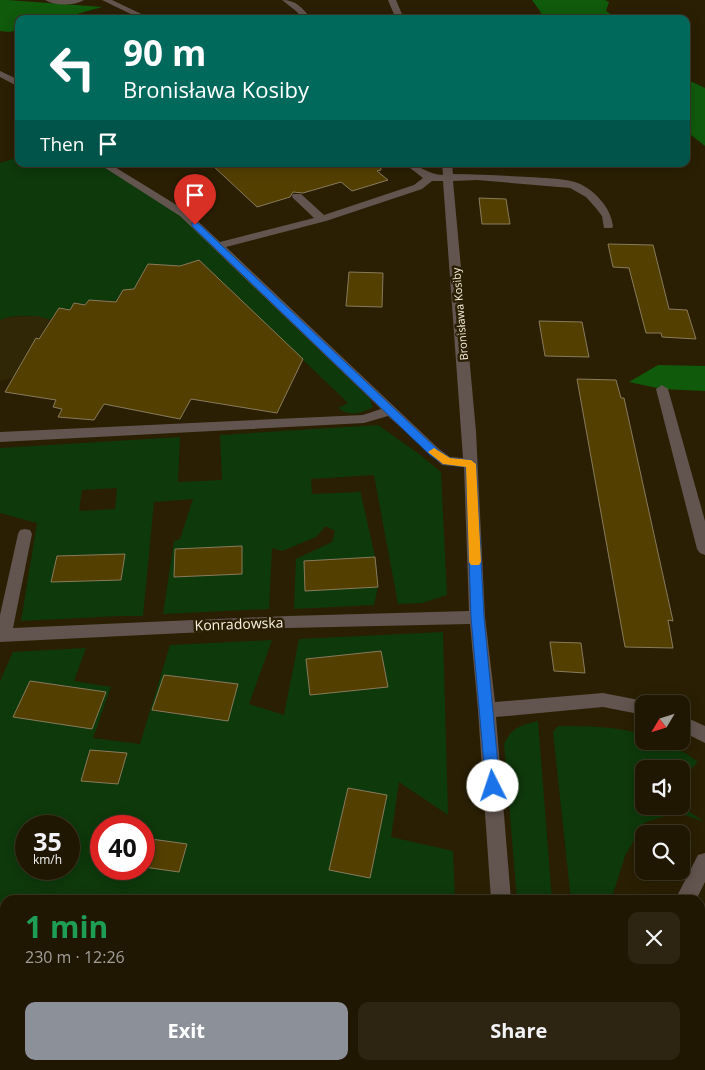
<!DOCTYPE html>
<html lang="en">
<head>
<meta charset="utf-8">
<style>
  :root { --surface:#201702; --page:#2d2411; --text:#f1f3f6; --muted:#a29f99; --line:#3d3624; --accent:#8c9099 }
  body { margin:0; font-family:"Open Sans",sans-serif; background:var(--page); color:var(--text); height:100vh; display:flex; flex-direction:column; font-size:19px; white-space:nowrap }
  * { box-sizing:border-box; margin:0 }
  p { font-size:16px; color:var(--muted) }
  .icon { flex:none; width:28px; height:28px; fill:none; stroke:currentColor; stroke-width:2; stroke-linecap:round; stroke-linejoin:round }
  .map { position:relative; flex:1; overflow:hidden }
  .side { position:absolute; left:0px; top:895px; width:705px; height:175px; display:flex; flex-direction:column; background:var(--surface); border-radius:15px 15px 0 0; box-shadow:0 2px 12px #0003,0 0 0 1px var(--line) }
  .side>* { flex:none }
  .hud { position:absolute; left:15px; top:15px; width:675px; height:152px; border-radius:10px; box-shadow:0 2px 12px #0003,0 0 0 1px var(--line); background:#00695c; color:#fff; overflow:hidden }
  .needle { width:32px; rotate:232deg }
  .fabs { position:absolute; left:635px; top:695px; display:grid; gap:10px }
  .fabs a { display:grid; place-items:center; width:55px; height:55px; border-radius:10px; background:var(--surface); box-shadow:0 2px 12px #0003,0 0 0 1px var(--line); font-size:25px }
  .speed { position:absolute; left:15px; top:815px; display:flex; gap:10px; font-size:25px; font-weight:700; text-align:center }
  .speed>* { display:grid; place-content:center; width:65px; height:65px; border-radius:50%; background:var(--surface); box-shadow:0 2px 12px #0003,0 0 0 1px var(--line); line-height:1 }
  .speed small { font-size:12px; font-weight:400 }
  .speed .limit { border:8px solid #d22; background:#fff; color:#111 }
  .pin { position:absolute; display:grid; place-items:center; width:42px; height:42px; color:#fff; margin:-51px -21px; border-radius:50% 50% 50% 0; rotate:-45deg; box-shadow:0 0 5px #0007 }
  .pin .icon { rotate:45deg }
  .me { position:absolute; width:55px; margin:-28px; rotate:356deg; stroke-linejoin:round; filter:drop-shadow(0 0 4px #0008) }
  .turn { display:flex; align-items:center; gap:18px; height:105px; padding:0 25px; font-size:22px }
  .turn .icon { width:65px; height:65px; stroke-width:2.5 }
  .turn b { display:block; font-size:35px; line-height:42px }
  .then { display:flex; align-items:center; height:48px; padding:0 25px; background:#0003; gap:10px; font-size:19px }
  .round { display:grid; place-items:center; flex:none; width:52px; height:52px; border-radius:10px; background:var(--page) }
  .summary { display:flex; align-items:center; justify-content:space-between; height:85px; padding:0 25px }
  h1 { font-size:30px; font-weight:700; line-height:38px; color:#1e9e55 }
  .action { display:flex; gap:10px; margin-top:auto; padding:10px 25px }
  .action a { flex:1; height:58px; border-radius:10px; background:var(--accent); color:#fff; font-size:20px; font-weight:700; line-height:58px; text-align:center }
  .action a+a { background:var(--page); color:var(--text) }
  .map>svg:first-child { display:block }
</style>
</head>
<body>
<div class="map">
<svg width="705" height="1070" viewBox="0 0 705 1070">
  <rect width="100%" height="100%" fill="#2a1f03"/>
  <!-- green -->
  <g fill="#0e390b" fill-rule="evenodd">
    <path d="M19,157V164H100L181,216L370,399L373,407C360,414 350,417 338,408L348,403L199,260L180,266L148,264L134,289L123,290L116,301L89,300C81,310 70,310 59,308L50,320C35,315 16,314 0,320V163Z"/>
    <path d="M378,425L419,454L441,472L447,595L422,603L398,604L374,475L311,479L312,494L359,492L360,490L375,557L304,561L305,590L378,587L374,605L294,609L296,559L332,542L335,531L326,526L316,537L282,551L272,548L269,609L163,614L174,541L180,539L193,499L154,502L143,616H119L21,621L37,523L0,513V448L180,437L178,482L222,480L220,435ZM117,488L115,509L79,511L82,490ZM242,546V574L174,577L176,549ZM125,554L121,580L51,582L57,556Z"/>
    <path d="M443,632L448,815L399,782L391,837L453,851L455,900H5V962H0V681L13,652L86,648L74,681L111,687L93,738L140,744L170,645L272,640L249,704L284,715L299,639ZM381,651L388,687L310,695L306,659ZM164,675L238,684L228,720L153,711ZM30,681L106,692L92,729L13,717ZM90,750L127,753L118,784L81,781ZM348,788L387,795L370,878L329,870ZM26,826H69V869H26ZM101,826H144V838L186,844L179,872L144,867V869H101Z"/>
    <path d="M538,721L552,900H517L504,744C513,726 520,726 538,721Z"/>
    <path d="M558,726C587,726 616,726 644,735V741H661L687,754L698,762L681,779V769H644V806H681L704,822L677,812L644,823L625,856L611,900H571L553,732Z"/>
    <path d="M705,960V1070H691V1065H700V984Z"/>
    <path d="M0,1034L5,1035V1065H151L145,1070H0Z"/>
    <path d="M236,1065H459V1070H238Z"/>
  </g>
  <!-- forest -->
  <g fill="#105a0c">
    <path d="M0,0H8L102,7L59,19H19V30L9,32L0,31Z"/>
    <path d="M532,0H605L609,2L606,11L618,19H543L540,11Z"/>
    <path d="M686,79L705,88V146L686,131Z"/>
    <path d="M658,365L705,366V391L662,389L629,382Z"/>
  </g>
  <!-- sand -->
  <path fill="#302706" d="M38,316L50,320L13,377L0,382V320L8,317Z"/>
  <!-- building -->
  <g fill="#533f00" stroke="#877b5d">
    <path d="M211,164H380L381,170L377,171L388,180L352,191L341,182L303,193L293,192L290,197L257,207Z"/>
    <path d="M479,198L506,199L510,224H482Z"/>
    <path d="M608,244L653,245L669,309L687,310L696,339L662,337L661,333H646L629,268L613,267Z"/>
    <path d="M199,260L303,359L277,413L191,399L180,419L104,404L94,420L58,417L62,409L53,407L56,400L5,392L36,338L39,339L59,308L70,310L74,303L85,305L89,300L116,302L123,290L134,289L148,264L180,266Z"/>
    <path d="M349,272L383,273L382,307L346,306Z"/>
    <path d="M539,321L582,322L589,357L545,356Z"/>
    <path d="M577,379L616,380L621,398H624L673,621L668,620L673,648L625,647Z"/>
    <path d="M242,546V574L174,577L175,549Z"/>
    <path d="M125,554L121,580L51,582L57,556Z"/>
    <path d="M375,557L378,587L305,591L304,561Z"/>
    <path d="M550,642L581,643L585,673L554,671Z"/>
    <path d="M381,651L388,687L310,695L306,659Z"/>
    <path d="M164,675L238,684L228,721L152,710Z"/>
    <path d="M30,681L106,692L92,729L13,717Z"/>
    <path d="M90,750L127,753L118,784L81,781Z"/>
    <path d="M348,788L387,795L370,878L329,870Z"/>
    <path d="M144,838L187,844L179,872L144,867Z"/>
  </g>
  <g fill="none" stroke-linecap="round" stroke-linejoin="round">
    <!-- minor -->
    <g fill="#62544e" fill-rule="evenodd">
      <path d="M45,0H84C74,6 55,6 45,0Z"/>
      <path d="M102,0H112L152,19H141Z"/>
      <path d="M282,0C296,0 303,8 311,19H303L296,11Z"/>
      <path d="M388,0H396L404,19H396Z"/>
      <path d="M0,71L19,80V87L0,77Z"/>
      <path d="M99,164H110L188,212L220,242L314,218L293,198L292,196L293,194H301L324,215L414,185L423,178L405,164C420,164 428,175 443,175L442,164H452L453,174C479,174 504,176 529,177C544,178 561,178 575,182C593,188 611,207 613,226L612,228H604L602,216L595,207L586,197L570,188L477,180L453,181L476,431L485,617L495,702L603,693L644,701L651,704H644V715L603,707L496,717L511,900H491L478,710L470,624L287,628L0,642V615L18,534L20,530L25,529L30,530L32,534L13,628L287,616L469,611L464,467L442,465L388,416L364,423L0,442V432L363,415L381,409L180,216ZM432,181H443L463,458L450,457L439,449L226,247L326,221L422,189Z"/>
      <path d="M662,385L668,389L705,521V555L700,553L697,549L656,389Z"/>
      <path d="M681,715L705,726V743L681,731Z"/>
      <path d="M705,853V882L696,900H675L698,855Z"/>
      <path d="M177,1065H200L198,1070H175Z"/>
      <rect x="502" y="1065" width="22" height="5"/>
      <path d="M645,1065H667L668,1070H646Z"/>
    </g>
  </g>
  <!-- route -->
  <path fill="#1a73e8" stroke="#114b97" d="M192,223H198L438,450L450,458L471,460L476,464L484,617L500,786L498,791L493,792L488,791L486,786L471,617L466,467L443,464L430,455L192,226Z"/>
  <!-- slow -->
  <path fill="#f59e0b" d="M434,448L450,458L471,460L476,464L481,562L479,565H471L469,562L466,467L443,464L428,452Z"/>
  <g text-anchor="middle" stroke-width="5" stroke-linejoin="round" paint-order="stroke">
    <!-- far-street labels -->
    <g font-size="11" fill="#f8f1e0" stroke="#2a1f03">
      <text transform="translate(460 314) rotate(-95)" y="4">Bronisława Kosiby</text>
    </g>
    <!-- street labels -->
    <g font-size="14" fill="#f8f1e0" stroke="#2a1f03">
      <text transform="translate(239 624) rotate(-2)" y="5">Konradowska</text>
    </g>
  </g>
</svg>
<div class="fabs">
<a><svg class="needle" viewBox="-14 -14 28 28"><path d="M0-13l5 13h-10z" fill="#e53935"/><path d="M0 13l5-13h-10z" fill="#a29f99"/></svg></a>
<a><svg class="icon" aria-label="sound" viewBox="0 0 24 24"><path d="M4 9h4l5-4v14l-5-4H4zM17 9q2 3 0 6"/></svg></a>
<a><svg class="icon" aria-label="search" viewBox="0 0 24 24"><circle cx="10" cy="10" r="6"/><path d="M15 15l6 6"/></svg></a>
</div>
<div class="speed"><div>35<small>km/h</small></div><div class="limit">40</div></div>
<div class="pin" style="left:195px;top:225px;background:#d93025"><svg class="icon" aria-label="arrive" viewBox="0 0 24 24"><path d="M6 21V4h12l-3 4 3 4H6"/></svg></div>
<svg class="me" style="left:493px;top:786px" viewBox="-20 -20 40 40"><circle r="19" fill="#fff"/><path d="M0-13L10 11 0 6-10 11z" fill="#1a73e8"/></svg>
<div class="hud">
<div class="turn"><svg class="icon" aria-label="left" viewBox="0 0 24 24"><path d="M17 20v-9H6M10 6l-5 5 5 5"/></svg><div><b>90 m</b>Bronisława Kosiby</div></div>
<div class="then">Then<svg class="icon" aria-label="arrive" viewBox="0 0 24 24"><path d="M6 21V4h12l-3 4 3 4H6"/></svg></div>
</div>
<section class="side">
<div class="summary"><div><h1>1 min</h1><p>230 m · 12:26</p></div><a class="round"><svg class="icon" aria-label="close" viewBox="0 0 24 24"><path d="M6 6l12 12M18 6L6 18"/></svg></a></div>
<div class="action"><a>Exit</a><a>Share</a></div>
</section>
</div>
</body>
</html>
